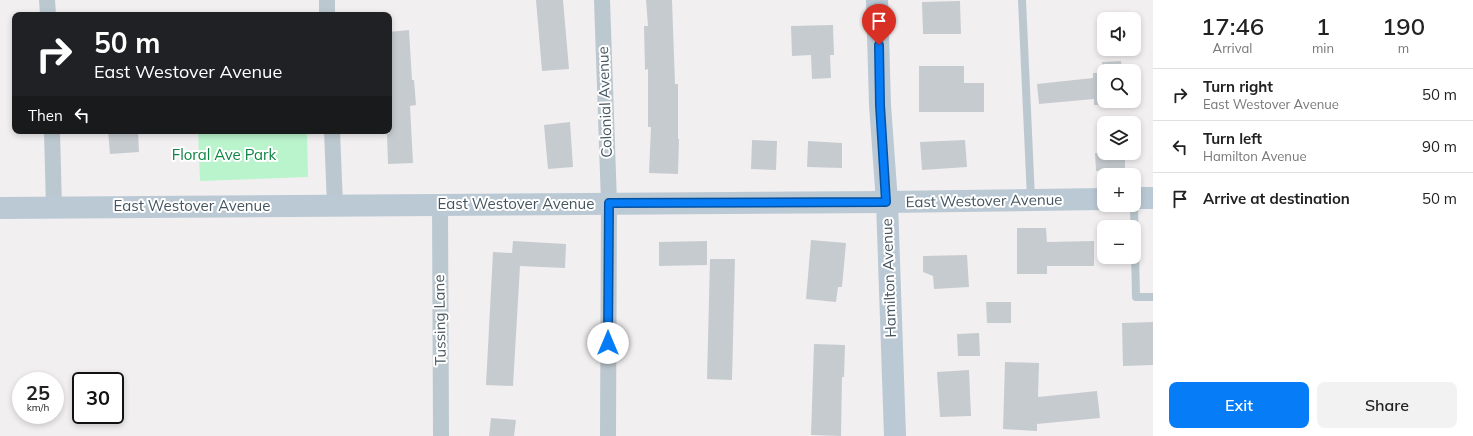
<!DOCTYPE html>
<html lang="en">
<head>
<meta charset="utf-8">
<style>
  :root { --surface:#fff; --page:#f2f2f2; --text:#222; --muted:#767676; --line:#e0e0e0; --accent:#067cf6 }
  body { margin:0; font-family:Mulish,sans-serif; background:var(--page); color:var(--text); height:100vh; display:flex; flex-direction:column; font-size:15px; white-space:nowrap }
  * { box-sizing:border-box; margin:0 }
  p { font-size:13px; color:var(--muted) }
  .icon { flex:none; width:22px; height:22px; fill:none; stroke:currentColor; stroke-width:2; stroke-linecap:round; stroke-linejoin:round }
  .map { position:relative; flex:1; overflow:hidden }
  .sheet { display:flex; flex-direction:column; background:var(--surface); width:320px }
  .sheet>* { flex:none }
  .top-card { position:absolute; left:12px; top:12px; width:380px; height:122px; border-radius:8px; box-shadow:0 2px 6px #0003; background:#202124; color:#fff; overflow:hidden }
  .controls { position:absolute; left:1097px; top:12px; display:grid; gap:8px }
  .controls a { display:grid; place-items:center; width:44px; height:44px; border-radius:8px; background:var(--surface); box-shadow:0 2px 6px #0003; font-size:20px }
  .speed { position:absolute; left:12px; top:372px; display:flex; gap:8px; font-size:20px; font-weight:700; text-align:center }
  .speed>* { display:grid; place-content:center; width:52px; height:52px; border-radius:50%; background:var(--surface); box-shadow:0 2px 6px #0003; line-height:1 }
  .speed small { font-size:10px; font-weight:400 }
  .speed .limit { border:2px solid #111; border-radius:6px; background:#fff; color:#111 }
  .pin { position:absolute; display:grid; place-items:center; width:34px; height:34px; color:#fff; margin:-41px -17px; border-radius:50% 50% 50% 0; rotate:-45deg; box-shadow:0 0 4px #0007 }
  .pin .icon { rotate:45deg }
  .me { position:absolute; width:44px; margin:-22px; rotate:0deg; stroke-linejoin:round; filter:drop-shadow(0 0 3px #0008) }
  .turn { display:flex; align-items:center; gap:14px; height:84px; padding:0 16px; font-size:18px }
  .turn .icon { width:52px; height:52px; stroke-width:2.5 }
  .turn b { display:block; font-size:28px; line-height:34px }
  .then { display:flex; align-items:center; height:38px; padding:0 16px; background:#0003; gap:8px; font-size:15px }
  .eta { display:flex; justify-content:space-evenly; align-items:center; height:68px; text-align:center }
  .eta b { font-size:24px; font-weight:600; line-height:28px }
  .action { display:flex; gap:8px; margin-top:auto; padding:8px 16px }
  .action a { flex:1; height:46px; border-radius:8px; background:var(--accent); color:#fff; font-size:16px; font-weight:600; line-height:46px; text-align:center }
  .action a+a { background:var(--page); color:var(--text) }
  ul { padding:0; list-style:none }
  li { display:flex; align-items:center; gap:12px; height:52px; padding:0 16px; border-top:1px solid var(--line) }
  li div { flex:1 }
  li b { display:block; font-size:15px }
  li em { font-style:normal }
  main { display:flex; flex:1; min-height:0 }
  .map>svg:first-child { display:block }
</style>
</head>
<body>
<main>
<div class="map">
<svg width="1153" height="436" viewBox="0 0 1153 436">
  <rect width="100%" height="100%" fill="#f2eff0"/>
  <!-- green -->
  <path fill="#baf4cd" d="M198,131H307L308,177L200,181Z"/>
  <!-- building -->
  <g fill="#c6cbd0">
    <path d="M536,0H563L569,69L542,71Z"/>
    <path d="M646,0H672L675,84H678V139H679L678,174L649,173L651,127H648V69L645,70L644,26H648Z"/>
    <path d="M960,1L961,34H923L922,2Z"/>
    <path d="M833,25L834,55H830L831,78L812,79L811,55L792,56L791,26Z"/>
    <path d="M409,30L412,80H414L416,105L410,106L413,163L388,164L387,134H389V32Z"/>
    <path d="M1121,61L1122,71H1104V101H1123L1124,104L1094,105V99L1039,104L1037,84L1093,78V73H1102V62Z"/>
    <path d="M919,66H964V83H984V112H919Z"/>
    <path d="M570,122L573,167L548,169L544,125Z"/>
    <path d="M108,131H138L139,152L110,154Z"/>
    <path d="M752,140L777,141L776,170L751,169Z"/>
    <path d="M965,140L967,167L922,170L920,142Z"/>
    <path d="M808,141L842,143V168L807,167Z"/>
    <path d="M1095,153H1125V170L1096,171Z"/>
    <path d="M1017,228H1046L1047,242L1094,241V266H1047V274H1017Z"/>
    <path d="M811,240L846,243L842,287H838L836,302L806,299Z"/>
    <path d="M513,241L566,244L565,268L520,266L513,386L486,385L493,252L512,253Z"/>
    <path d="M707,241V265L659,266V242Z"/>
    <path d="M967,255L969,287L934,289L933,276L923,272V256Z"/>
    <path d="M710,259H735L732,380L707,379Z"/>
    <path d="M986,302H1011V323H987Z"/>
    <path d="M1153,322V365L1123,366L1122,323Z"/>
    <path d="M979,333L980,356H958L957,334Z"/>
    <path d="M814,344L845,345L844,377H842L841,436L811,435Z"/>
    <path d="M1005,362L1039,363L1038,397L1097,391L1100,418L1037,424V431L1003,429Z"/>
    <path d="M969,370L971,416L940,417L937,372Z"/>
    <path d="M491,418L516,420L514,436H489Z"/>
  </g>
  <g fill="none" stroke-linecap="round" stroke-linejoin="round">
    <!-- lane -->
    <g stroke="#bcc8d0" stroke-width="8">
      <path d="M1022,0L1031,199"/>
      <path d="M1134,205L1136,297H1153"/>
    </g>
    <!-- street -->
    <g stroke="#bcc8d0" stroke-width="16">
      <path d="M47,0L48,15"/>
      <path d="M327,0V15"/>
      <path d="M602,0L609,203L608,436"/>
      <path d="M52,131L54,207"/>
      <path d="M332,131L335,205"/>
      <path d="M440,204L441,436"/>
    </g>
    <!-- secondary -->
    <g stroke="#bbc9d5" stroke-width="22">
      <path d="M877,0L880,105L887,202L895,436"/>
      <path d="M1134,198H1153"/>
      <path d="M0,208L887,202L1104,199"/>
    </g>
  </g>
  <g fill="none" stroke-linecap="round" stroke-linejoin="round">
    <defs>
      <path id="route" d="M608,343L609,203L886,202L880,105L879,45"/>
    </defs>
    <!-- route casing -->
    <use href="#route" stroke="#0451a0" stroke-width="10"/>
    <!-- route -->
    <use href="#route" stroke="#067cf6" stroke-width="7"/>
  </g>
  <g text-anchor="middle" stroke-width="4" stroke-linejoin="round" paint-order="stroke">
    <!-- street labels -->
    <g font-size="15" fill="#45555f" stroke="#fff">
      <text transform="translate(605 102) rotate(-92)" y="5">Colonial Avenue</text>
      <text transform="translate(984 201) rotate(-1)" y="5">East Westover Avenue</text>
      <text x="516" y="209">East Westover Avenue</text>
      <text x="192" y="211">East Westover Avenue</text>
      <text transform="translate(889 278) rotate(-92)" y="5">Hamilton Avenue</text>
      <text transform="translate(440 320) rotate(-91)" y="5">Tussing Lane</text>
    </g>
    <!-- park labels -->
    <g font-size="15" fill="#0d8442" stroke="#fff">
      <text x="224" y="160">Floral Ave Park</text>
    </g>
  </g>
</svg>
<div class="controls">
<a><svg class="icon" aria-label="sound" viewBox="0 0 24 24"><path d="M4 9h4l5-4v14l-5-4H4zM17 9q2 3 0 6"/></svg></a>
<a><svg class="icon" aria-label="search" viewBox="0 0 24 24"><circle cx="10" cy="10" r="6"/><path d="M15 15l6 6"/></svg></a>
<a><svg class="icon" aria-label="layers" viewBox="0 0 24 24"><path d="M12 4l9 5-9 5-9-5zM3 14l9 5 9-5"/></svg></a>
<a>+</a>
<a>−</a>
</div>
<div class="speed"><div>25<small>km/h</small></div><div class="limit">30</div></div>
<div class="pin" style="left:879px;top:45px;background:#d93025"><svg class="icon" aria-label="arrive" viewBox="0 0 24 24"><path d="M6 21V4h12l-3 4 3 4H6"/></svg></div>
<svg class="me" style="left:608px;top:343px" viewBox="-20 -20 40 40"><circle r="19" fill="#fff"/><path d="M0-13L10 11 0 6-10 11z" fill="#067cf6"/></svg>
<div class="top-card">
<div class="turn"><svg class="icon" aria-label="right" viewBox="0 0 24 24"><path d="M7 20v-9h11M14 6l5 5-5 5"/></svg><div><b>50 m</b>East Westover Avenue</div></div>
<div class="then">Then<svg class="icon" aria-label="left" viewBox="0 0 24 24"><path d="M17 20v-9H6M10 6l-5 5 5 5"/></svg></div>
</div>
</div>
<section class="sheet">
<div class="eta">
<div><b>17:46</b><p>Arrival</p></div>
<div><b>1</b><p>min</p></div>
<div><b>190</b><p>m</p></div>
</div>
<ul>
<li><svg class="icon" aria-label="right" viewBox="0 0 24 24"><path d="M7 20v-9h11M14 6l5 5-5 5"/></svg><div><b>Turn right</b><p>East Westover Avenue</p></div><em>50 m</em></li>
<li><svg class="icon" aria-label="left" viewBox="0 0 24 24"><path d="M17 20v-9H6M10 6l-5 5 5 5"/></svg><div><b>Turn left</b><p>Hamilton Avenue</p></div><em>90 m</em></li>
<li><svg class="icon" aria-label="arrive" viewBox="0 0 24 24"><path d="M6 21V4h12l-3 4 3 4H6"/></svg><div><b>Arrive at destination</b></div><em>50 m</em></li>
</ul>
<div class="action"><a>Exit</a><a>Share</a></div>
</section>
</main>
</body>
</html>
